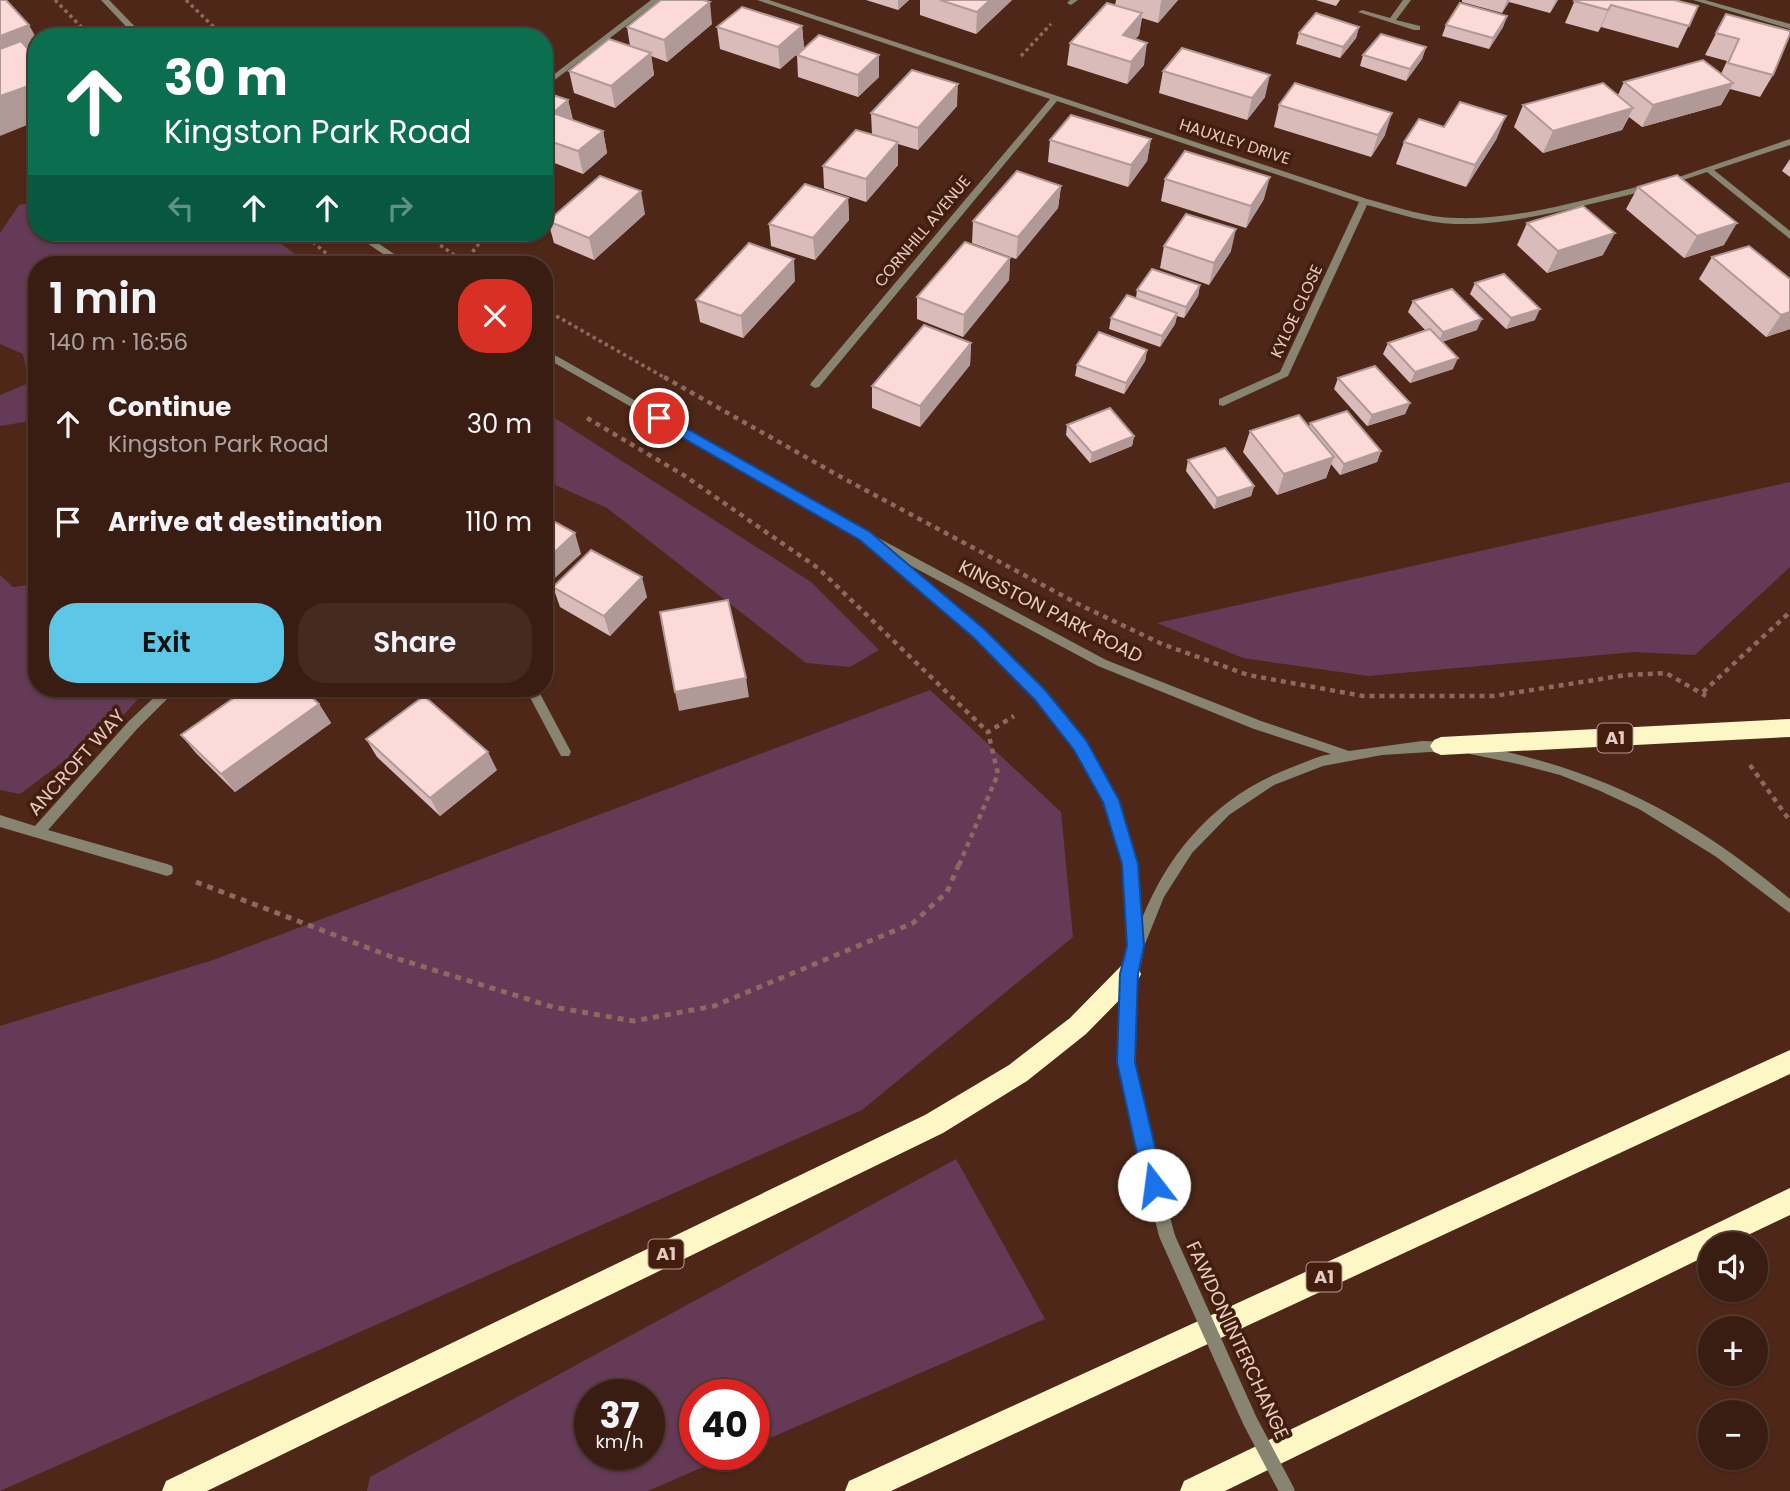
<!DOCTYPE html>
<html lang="en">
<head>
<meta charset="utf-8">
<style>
  :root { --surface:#3a1d12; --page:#452a20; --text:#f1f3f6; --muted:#aba29f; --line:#543b32; --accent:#5dc7e8 }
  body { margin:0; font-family:Poppins,sans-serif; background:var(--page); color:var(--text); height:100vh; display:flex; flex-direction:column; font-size:26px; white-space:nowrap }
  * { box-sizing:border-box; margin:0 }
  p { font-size:23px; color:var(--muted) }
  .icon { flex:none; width:38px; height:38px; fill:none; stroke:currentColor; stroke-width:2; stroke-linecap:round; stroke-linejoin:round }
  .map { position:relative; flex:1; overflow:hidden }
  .sheet { position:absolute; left:28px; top:256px; width:525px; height:441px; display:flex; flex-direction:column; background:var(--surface); border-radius:28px; box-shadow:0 2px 5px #0004,0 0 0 2px var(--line) }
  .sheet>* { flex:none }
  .hud { position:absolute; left:28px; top:28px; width:525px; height:214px; border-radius:28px; box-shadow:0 2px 5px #0004,0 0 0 2px var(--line); background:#0b6e4f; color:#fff; overflow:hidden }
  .controls { position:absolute; left:1698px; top:1232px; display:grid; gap:14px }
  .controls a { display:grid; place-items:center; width:70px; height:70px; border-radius:50%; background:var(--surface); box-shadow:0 2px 5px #0004,0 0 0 2px var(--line); font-size:35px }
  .speed { position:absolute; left:574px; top:1379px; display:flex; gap:14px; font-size:35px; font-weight:700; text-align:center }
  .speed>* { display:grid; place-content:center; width:91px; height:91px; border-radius:50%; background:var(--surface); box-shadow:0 2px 5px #0004,0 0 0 2px var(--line); line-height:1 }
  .speed small { font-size:18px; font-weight:400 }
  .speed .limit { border:10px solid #d22; background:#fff; color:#111 }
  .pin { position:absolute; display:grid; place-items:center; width:60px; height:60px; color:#fff; margin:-30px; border:4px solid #fff; border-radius:50%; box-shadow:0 2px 7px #0007 }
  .me { position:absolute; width:77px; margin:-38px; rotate:345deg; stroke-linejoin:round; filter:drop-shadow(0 0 5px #0008) }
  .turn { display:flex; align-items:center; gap:24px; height:147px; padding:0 21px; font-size:32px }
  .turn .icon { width:91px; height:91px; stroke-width:2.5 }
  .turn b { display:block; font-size:49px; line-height:60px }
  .lanes { display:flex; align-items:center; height:66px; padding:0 21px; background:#0003; justify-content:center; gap:35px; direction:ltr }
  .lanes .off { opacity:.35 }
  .round { display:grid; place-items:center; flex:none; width:74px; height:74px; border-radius:28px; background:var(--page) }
  .headline { display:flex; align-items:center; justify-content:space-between; height:119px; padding:0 21px }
  h1 { font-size:42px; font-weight:600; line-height:52px }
  .primary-button { display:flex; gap:14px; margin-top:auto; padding:14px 21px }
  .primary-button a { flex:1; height:80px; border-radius:28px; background:var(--accent); color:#111; font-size:28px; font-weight:600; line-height:80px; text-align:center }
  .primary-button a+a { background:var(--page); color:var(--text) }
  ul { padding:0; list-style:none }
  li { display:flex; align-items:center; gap:21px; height:98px; padding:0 21px }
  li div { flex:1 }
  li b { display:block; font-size:26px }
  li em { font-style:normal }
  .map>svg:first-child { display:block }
</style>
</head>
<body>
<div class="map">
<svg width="1790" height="1491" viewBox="0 0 1790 1491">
  <rect width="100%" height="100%" fill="#4e2718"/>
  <!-- green -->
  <g fill="#643a56" fill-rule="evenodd">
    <path d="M37,201V233H266L309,264H37V420L0,426V395L29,383L23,354L0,344V233L19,205Z"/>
    <path d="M544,411L811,582L879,650L850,667L806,663L607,508L544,480Z"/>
    <path d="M1790,482V567L1695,655L1634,652L1368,676L1243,658L1157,623Z"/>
    <path d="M0,575L13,587L37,584V688H148L118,721L20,794L0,790Z"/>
    <path d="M930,690L1061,812L1073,937L862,1110L0,1491V1026L213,960Z"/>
    <path d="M956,1159L1045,1319L754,1445V1395H695V1454H733L648,1491H367L370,1477ZM590,1395H649V1454H590Z"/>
  </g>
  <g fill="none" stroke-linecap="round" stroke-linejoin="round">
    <!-- path-far2 -->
    <g stroke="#8c6a5e" stroke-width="3.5" stroke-dasharray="3.5 3.5" stroke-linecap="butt">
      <path d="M55,0L91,37"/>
      <path d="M186,0L224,37"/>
      <path d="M1021,56L1051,24"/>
      <path d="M302,233L339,264"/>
      <path d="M423,233L467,264"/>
      <path d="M464,263L487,233"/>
      <path d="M544,309L667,379"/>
    </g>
    <!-- path-far1 -->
    <g stroke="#8c6a5e" stroke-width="4.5" stroke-dasharray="5 5" stroke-linecap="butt">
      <path d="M664,377L841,477L1082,606L1162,644L1248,675L1363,696H1494L1626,675L1666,673L1706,696"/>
      <path d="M587,418L685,476L818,568L988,732"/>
      <path d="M1703,692L1790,612"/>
      <path d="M1750,765L1790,821"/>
      <path d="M959,865L998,774L988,732L1014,716"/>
    </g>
    <!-- path -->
    <path stroke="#8c6a5e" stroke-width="5" stroke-dasharray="6 6" stroke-linecap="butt" d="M196,882L392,957L553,1007L634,1021L714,1006L913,923L947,892L959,864"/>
    <!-- minor -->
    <g fill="#878571" fill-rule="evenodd">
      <path d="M101,0H109L145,37H136Z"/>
      <path d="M651,0H660L544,88V82Z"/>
      <path d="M757,0H769L1367,199C1397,207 1427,218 1457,218C1522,220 1588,198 1650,184L1654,187L1650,190C1590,203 1517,226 1455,224C1425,223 1396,213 1367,205L1288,376L1223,406L1219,405V399L1280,372L1359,202L1057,101L819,387L815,388L810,385L811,383L1050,99Z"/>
      <path d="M1070,0H1078L1071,5L1067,3Z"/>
      <path d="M1403,0H1411L1396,20L1420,26V30H1414L1358,12L1362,10L1390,18Z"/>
      <path d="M1693,0H1705L1790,24V29Z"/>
      <path d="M1790,139V145L1714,170L1790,231V239L1707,172L1668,185L1664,182Z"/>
      <path d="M352,233H363L409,264H398Z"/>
      <path d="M544,349L869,533L1106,660L1261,721L1349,751L1422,741L1450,742L1452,746L1450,750L1446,751L1382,755L1323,766L1274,785L1229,815L1192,853L1164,897L1145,944L1134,1000L1133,1060L1149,1136L1175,1236L1172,1241L1167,1244L1162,1241L1159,1236L1134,1136L1119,1065L1120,1000L1131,945L1128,940C1126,899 1124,860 1112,820C1105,796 1091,774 1078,754C1027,675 951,615 880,555L878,552L880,549L544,357ZM902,561L1098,666L1254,729L1331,754C1317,756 1304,763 1290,768C1217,796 1169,850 1141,921C1139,886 1136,850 1124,817C1083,709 988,633 902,561Z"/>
      <path d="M164,688H178L137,729L48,830L167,864L172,866L173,870L172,874L167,876L0,827V815L35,826L129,721Z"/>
      <path d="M525,688H537L571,752L569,756H561Z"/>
      <path d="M1474,745C1601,769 1691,816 1790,899V913L1715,856L1639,809L1598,790L1560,775L1518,764L1470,754L1468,750L1470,746Z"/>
    </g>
    <!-- highway -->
    <g fill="#fdf6c5" fill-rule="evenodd">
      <path d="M1790,719V737L1441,755L1434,752L1430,746L1434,740L1441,737Z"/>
      <path d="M1129,963L1137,966L1141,974L1137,982L1086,1034L1027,1081L943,1133L207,1491H162L166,1481L925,1115L1009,1065L1070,1018L1121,966Z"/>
      <path d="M1790,1050V1074L891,1491H845L849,1481Z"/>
      <path d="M1790,1188V1215L1729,1244H1710V1254L1225,1491H1180L1184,1481Z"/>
    </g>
    <!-- minor-bridge -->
    <path stroke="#878571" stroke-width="15" d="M1167,1236L1250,1421L1287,1491"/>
  </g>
  <!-- wall -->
  <g fill="#d9bbba">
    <path d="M866,0H909L898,10Z"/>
    <path d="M920,0H1012L976,34L920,15Z"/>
    <path d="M1116,0H1178L1158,23L1142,18L1139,35L1135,39L1144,65L1127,84L1067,65L1070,43L1115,5Z"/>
    <path d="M1316,0H1340L1336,6Z"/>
    <path d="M1462,0H1558L1550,13L1509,2L1502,13L1462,2Z"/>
    <path d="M1575,0L1698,6L1678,48L1601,27L1598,32L1565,23Z"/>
    <path d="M1726,14L1773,75L1760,97L1730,89L1721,105L1642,127L1629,117L1622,130L1543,153L1514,127L1523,105L1618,95L1624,82L1721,74L1727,61L1705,55Z"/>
    <path d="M1507,16L1503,27L1489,49L1442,36L1446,25Z"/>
    <path d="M712,24L667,62L651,56L654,75L615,108L574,93L569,71L630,46L627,27Z"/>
    <path d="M802,26L804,48L780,69L720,49L717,27Z"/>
    <path d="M1359,27L1356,38L1340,58L1296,44L1299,33Z"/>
    <path d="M1426,47L1422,59L1406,81L1360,66L1363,55Z"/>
    <path d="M797,55L879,77L858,97L798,77Z"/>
    <path d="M1163,71L1265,97L1247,120L1159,93Z"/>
    <path d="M544,92L568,100L573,120L603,131L607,153L583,174L544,159Z"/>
    <path d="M1279,105L1385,135L1371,157L1274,127Z"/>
    <path d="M957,106L918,150L898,144V165L866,202L824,188L823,166L872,134L871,113Z"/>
    <path d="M1444,127L1497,138L1466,187L1396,164L1404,142Z"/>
    <path d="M1151,139L1147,161L1128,187L1048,162L1050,140Z"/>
    <path d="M1790,159V177L1782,171Z"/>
    <path d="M1165,179L1264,199L1246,228L1161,201Z"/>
    <path d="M1061,186L1058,208L1016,259L972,243L973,221Z"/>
    <path d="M1638,187L1724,245L1684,258L1626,209Z"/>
    <path d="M848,198L849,220L815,260L771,246L769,224Z"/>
    <path d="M645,214L594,260L554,243L548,221Z"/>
    <path d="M1527,223L1603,255L1547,273L1517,245Z"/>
    <path d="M1164,246L1231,251L1209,285L1160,268Z"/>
    <path d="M1749,246L1790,329L1766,337L1699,279L1712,257Z"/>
    <path d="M1010,258L1009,280L963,337L917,319V297Z"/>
    <path d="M795,281L743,338L700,322L696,300Z"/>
    <path d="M1475,283L1535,320L1506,329L1470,294Z"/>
    <path d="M1200,285L1198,296L1184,318L1177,316L1175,324L1160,347L1109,329L1111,318L1136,298L1137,290Z"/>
    <path d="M1413,301L1477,330L1442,342L1453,369L1410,383L1383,354L1388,343L1426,331L1408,312Z"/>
    <path d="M971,343L970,365L920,427L872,408V386Z"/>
    <path d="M1147,350L1145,361L1124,394L1075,376L1077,365Z"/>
    <path d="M1338,378L1410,403L1405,414L1367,426L1334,389Z"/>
    <path d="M1310,423L1381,451L1377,462L1340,475L1331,464L1326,478L1277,495L1243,452L1250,431L1309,427Z"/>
    <path d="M1067,425L1134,436L1132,446L1090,463L1066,435Z"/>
    <path d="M1188,460L1254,486L1251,496L1214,509L1186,471Z"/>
    <path d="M553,587L647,597L610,636L560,607Z"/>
    <path d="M319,704L331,723L235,792L196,753L181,735Z"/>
    <path d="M366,739L497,770L440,816L377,757Z"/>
  </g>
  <!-- shaded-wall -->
  <g fill="#b09997">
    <path d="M898,0H909L898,10Z"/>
    <path d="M990,0H1012L976,34L977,12Z"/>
    <path d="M1162,0H1178L1158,23L1161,1Z"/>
    <path d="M1507,0H1510L1502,13Z"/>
    <path d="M1556,0H1558L1550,13Z"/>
    <path d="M710,2L712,24L667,62L664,40Z"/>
    <path d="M1611,5L1601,27L1598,32L1608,10Z"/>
    <path d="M1142,13L1139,35L1119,57L1123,35Z"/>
    <path d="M1507,16L1503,27L1489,49L1493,38Z"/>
    <path d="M29,25L37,39V60L0,66V36Z"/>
    <path d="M802,26L804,48L780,69L778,47Z"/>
    <path d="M1359,27L1356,38L1340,58L1343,47Z"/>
    <path d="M1147,43L1144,65L1127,84L1131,62Z"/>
    <path d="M1426,47L1422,59L1406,81L1410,69Z"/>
    <path d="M651,53L654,75L615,108L611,86Z"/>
    <path d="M879,55V77L858,97V75Z"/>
    <path d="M1270,75L1265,97L1247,120L1252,98Z"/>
    <path d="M37,83V121L0,136V96Z"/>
    <path d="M1733,83L1721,105L1642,127L1653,105Z"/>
    <path d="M958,84L957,106L918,150V128Z"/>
    <path d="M568,100L573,122L553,113Z"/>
    <path d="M1633,108L1622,130L1543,153L1553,131Z"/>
    <path d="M1392,113L1385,135L1371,157L1378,135Z"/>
    <path d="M1506,116L1497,138L1466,187L1475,165Z"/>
    <path d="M603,131L607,153L583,174L578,151Z"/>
    <path d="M1151,139L1147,161L1128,187L1131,165Z"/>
    <path d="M898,142V165L866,202V179Z"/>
    <path d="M1270,177L1264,199L1246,228L1251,206Z"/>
    <path d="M1061,186L1058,208L1016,259L1018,237Z"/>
    <path d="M641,191L645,214L594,260L589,238Z"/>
    <path d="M848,198L849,220L815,260L813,238Z"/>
    <path d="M1737,223L1724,245L1684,258L1697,236Z"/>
    <path d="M1236,229L1231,251L1209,285L1214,263Z"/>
    <path d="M1615,233L1603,255L1547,273L1558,251Z"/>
    <path d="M1010,258L1009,280L963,337L964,315Z"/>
    <path d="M794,259L795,281L743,338L741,316Z"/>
    <path d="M1200,285L1198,296L1184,318L1186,307Z"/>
    <path d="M1540,309L1535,320L1506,329L1511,318Z"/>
    <path d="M1790,312V329L1766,337L1781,315Z"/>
    <path d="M1177,313L1175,324L1160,347L1162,336Z"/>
    <path d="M1482,319L1477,330L1438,343L1443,332Z"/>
    <path d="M971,343L970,365L920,427V406Z"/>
    <path d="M1147,350L1145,361L1124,394L1126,383Z"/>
    <path d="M1458,358L1453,369L1410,383L1415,372Z"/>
    <path d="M1410,403L1405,414L1367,426L1372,415Z"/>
    <path d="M1134,436L1132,446L1090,463L1092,453Z"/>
    <path d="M1381,451L1377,462L1340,475L1344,464Z"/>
    <path d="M1334,457L1326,478L1277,495L1284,474Z"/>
    <path d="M1254,486L1251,496L1214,509L1217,498Z"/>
    <path d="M575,533L581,554L544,588V562Z"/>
    <path d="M642,577L647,597L610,636L604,616Z"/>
    <path d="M746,678L749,697L679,711L675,692Z"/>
    <path d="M319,704L331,723L235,792L221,774Z"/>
    <path d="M488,752L497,770L440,816L430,798Z"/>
  </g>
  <!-- building -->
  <g fill="#fcdad8" stroke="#b09997" stroke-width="2">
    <path d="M0,0H6L29,25L0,36Z"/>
    <path d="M661,0H703L710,2L664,40L627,27Z"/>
    <path d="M940,0H990L977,12Z"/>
    <path d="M1575,0H1674L1698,6L1689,26L1611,5L1608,10L1574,1Z"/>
    <path d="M1107,3L1142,13L1123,35L1147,43L1131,62L1070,43Z"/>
    <path d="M1460,3L1507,16L1493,38L1446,25Z"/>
    <path d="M742,7L802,26L778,47L717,27Z"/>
    <path d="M1316,13L1359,27L1343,47L1299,33Z"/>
    <path d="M1726,14L1790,31V34L1773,75L1728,63L1739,39L1716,33Z"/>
    <path d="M1381,34L1426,47L1410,69L1363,55Z"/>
    <path d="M819,35L879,55L858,75L797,55Z"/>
    <path d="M609,39L651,53L611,86L569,71Z"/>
    <path d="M21,41L27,48L37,45V83L0,96V49Z"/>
    <path d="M1182,48L1270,75L1252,98L1163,71Z"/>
    <path d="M1703,60L1733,83L1653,105L1624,82Z"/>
    <path d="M912,70L958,84L918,128L871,113Z"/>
    <path d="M1295,83L1392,113L1378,135L1279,105Z"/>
    <path d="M1603,83L1633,108L1553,131L1523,105Z"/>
    <path d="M544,92L568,100L553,113L603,131L578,151L544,139Z"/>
    <path d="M1460,102L1506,116L1475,165L1404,142L1419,119L1444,127Z"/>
    <path d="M1071,115L1151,139L1131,165L1050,140Z"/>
    <path d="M856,130L898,142L866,179L823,166Z"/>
    <path d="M1185,151L1270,177L1251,206L1165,179Z"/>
    <path d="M1017,171L1061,186L1018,237L973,221Z"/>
    <path d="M1677,175L1737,223L1697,236L1638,187Z"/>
    <path d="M600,176L641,191L589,238L548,221Z"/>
    <path d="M805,184L848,198L813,238L769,224Z"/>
    <path d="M1583,206L1615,233L1558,251L1527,223Z"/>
    <path d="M1186,214L1236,229L1214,263L1164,246Z"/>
    <path d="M965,242L1010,258L964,315L917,297Z"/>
    <path d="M749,243L794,259L741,316L696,300Z"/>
    <path d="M1749,246L1790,279V312L1781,315L1712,257Z"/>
    <path d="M1152,269L1200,285L1186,307L1137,290Z"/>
    <path d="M1504,274L1540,309L1511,318L1475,283Z"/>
    <path d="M1452,289L1482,319L1443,332L1413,301Z"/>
    <path d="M1127,295L1177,313L1162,336L1111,318Z"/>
    <path d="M924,325L971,343L920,406L872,386Z"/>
    <path d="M1430,329L1458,358L1415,372L1388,343Z"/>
    <path d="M1099,332L1147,350L1126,383L1077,365Z"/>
    <path d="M1375,366L1410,403L1372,415L1338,378Z"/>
    <path d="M1110,408L1134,436L1092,453L1067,425Z"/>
    <path d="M1347,411L1381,451L1344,464L1310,423Z"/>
    <path d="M1299,415L1334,457L1284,474L1250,431Z"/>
    <path d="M1225,448L1254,486L1217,498L1188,460Z"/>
    <path d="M544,516L575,533L544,562Z"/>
    <path d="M591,550L642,577L604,616L553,587Z"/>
    <path d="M728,600L746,678L675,692L660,612Z"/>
    <path d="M248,688H302L319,704L221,774L181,735Z"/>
    <path d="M424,696L488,752L430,798L366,739Z"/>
  </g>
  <!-- route -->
  <path fill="#1a73e8" stroke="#114b97" stroke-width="2" d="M659,413L870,532L984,629L1046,691L1086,740L1119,800L1138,864L1144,946L1138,974L1135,1062L1164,1185L1161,1192L1154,1195L1147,1192L1144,1185L1117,1062L1120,974L1127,946L1122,864L1103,802L1074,750L1035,700L973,637L860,540L654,421L652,418Z"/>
  <g text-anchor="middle" stroke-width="7" stroke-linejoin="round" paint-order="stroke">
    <!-- far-street labels -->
    <g font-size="16" fill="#e5cbc2" stroke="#431d0e">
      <text transform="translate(1235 141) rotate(18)" y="6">HAUXLEY DRIVE</text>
      <text transform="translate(922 231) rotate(-50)" y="6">CORNHILL AVENUE</text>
      <text transform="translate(1296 311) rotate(-65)" y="6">KYLOE CLOSE</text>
    </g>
    <!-- shield labels -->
    <g fill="#431d0e" stroke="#b4978c" stroke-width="2">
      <rect x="1597.5" y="723.5" width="35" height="29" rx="5"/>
      <rect x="648.5" y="1239.5" width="35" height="29" rx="5"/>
      <rect x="1306.5" y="1262.5" width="35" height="29" rx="5"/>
    </g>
    <g font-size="18" font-weight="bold" fill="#e5cbc2">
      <text x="1615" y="744">A1</text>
      <text x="666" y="1260">A1</text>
      <text x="1324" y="1283">A1</text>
    </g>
    <!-- street labels -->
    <g font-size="19" fill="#e5cbc2" stroke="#431d0e">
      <text transform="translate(1051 611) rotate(27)" y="7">KINGSTON PARK ROAD</text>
      <text transform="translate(76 762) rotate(-48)" y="7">ANCROFT WAY</text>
      <text transform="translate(1238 1340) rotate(65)" y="7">FAWDON INTERCHANGE</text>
    </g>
  </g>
</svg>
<div class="controls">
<a><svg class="icon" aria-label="sound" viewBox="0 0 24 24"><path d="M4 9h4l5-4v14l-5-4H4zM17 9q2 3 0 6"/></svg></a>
<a>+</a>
<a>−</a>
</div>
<div class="speed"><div>37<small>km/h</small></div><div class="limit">40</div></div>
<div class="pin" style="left:659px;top:418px;background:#d93025"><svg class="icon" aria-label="arrive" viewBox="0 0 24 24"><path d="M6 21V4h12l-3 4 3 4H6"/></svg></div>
<svg class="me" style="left:1154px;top:1185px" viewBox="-20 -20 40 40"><circle r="19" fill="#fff"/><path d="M0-13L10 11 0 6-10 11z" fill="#1a73e8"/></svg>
<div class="hud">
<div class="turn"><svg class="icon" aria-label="ahead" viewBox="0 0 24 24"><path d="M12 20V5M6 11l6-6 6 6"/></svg><div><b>30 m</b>Kingston Park Road</div></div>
<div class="lanes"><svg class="icon off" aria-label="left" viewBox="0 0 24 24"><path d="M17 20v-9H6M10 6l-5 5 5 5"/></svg><svg class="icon" aria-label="ahead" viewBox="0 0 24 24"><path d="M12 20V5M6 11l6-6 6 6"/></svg><svg class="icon" aria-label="ahead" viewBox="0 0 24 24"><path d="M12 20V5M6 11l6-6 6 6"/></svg><svg class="icon off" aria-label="right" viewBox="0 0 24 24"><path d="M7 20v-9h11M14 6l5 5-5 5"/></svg></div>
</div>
<section class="sheet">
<div class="headline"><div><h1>1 min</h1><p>140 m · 16:56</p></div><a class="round" style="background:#d93025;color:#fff"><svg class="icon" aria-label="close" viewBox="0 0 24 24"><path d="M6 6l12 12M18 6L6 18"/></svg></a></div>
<ul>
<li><svg class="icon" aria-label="ahead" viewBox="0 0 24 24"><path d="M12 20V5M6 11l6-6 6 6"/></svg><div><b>Continue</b><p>Kingston Park Road</p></div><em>30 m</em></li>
<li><svg class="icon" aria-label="arrive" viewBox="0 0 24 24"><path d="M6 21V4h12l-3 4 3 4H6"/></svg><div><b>Arrive at destination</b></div><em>110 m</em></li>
</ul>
<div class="primary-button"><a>Exit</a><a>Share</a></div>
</section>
</div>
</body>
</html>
